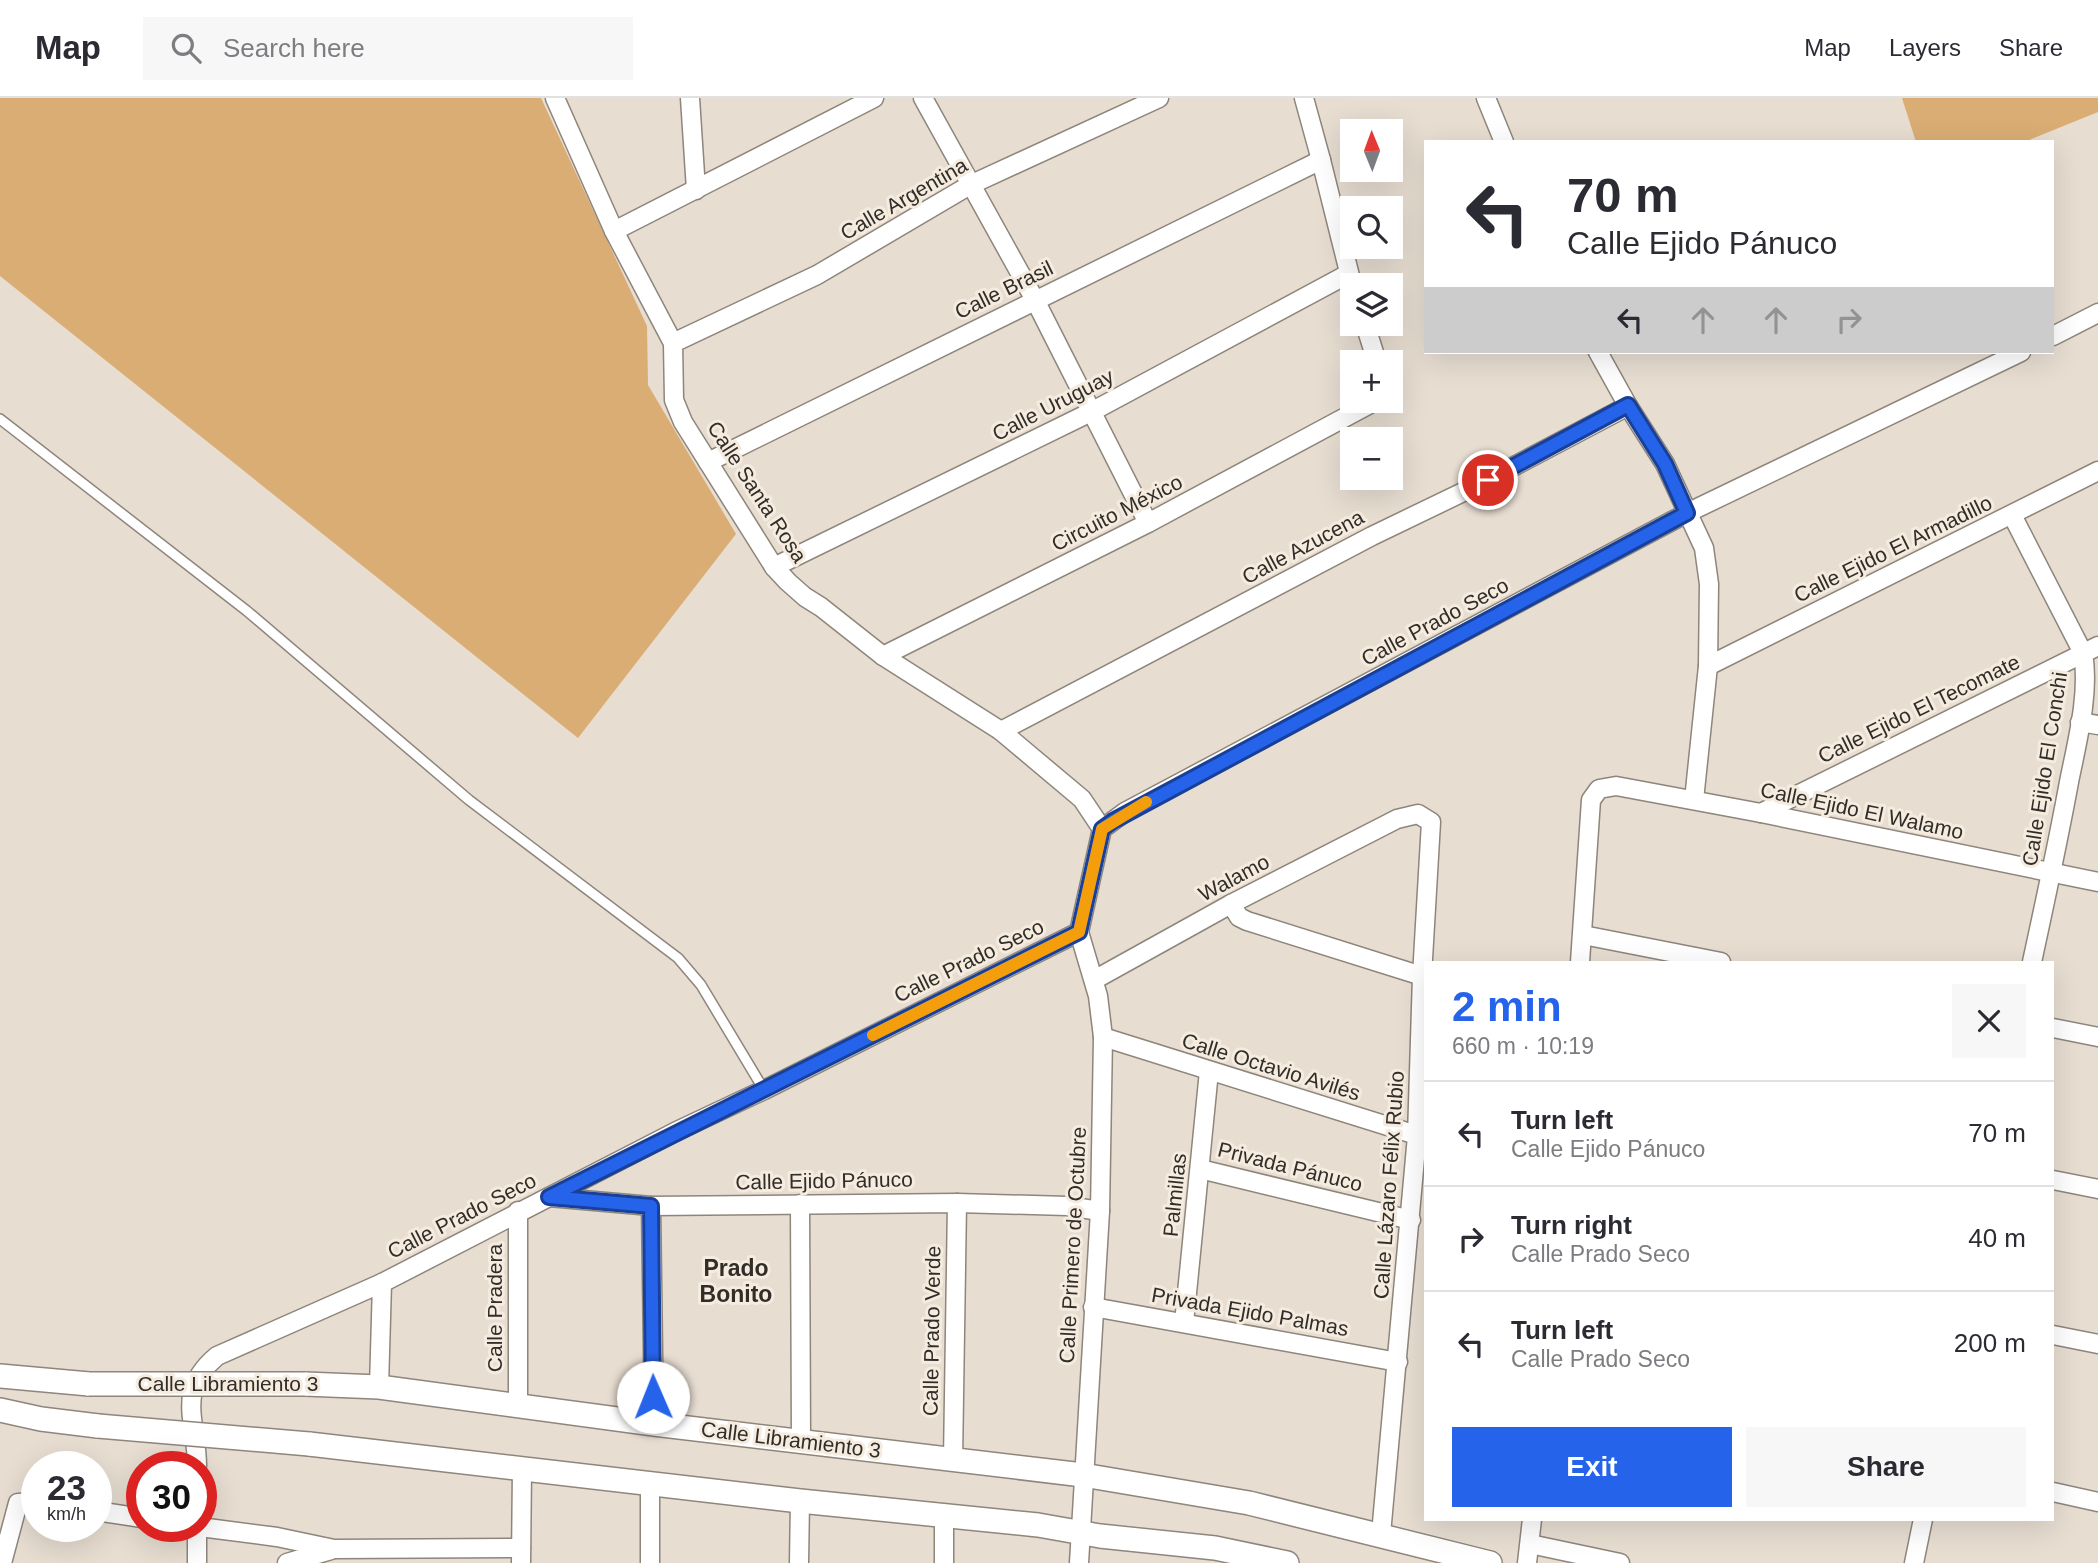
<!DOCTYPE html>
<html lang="en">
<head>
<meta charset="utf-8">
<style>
  :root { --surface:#fff; --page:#f7f7f7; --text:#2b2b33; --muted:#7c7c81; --line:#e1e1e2; --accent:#2563eb }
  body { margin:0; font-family:Helvetica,sans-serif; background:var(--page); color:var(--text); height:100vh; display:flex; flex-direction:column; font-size:26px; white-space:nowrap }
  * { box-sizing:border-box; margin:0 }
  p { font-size:23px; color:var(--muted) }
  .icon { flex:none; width:38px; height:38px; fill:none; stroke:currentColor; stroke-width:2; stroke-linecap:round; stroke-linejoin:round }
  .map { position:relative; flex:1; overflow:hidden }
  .drawer { position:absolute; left:1424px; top:863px; width:630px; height:560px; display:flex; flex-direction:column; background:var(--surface); border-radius:0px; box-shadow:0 7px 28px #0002 }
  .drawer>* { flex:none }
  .top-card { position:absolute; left:1424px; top:42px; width:630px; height:214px; border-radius:0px; box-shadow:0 7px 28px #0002; background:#fff; color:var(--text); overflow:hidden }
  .needle { width:46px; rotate:359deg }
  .fabs { position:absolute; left:1340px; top:21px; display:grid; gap:14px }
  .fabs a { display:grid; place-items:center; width:63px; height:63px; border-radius:0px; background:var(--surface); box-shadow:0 7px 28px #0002; font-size:35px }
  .speed { position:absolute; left:21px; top:1353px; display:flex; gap:14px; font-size:35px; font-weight:700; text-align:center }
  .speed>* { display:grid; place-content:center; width:91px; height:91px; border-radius:50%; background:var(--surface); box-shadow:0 7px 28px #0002; line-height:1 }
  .speed small { font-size:18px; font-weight:400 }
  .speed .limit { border:10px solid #d22; background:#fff; color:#111 }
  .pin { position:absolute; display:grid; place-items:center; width:60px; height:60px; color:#fff; margin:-30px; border:4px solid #fff; border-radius:50%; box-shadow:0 2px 7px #0007 }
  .me { position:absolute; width:77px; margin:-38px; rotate:359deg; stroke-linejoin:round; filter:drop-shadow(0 0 5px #0008) }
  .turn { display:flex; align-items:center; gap:24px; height:147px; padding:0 28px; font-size:32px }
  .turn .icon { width:91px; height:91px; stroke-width:2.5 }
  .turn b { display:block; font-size:49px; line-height:60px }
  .lanes { display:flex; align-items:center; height:66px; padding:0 28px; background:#0003; justify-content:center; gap:35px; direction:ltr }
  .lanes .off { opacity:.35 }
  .round { display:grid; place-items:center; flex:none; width:74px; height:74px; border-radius:0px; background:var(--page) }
  .headline { display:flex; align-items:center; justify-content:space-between; height:119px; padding:0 28px }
  h1 { font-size:42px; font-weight:600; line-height:52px; color:var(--accent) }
  .primary-button { display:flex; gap:14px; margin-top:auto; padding:14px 28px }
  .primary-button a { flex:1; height:80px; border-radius:0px; background:var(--accent); color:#fff; font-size:28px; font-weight:600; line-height:80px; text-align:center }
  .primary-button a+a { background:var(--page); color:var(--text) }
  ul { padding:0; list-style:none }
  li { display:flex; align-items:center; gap:21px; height:105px; padding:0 28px; border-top:2px solid var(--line) }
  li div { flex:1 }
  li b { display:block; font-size:26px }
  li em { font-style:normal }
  header { display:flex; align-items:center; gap:42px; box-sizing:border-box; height:98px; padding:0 35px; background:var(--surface); border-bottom:2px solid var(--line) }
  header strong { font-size:33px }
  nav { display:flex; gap:38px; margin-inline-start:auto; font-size:24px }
  .search { width:490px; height:63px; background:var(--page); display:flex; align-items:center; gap:18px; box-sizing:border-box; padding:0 24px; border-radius:0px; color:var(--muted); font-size:26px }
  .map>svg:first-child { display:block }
</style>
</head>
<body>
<header>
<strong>Map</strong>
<div class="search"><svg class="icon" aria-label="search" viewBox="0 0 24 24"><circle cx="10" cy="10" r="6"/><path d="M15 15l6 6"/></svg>Search here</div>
<nav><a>Map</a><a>Layers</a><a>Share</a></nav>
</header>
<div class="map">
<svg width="2098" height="1465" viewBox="0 0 2098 1465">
  <rect width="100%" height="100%" fill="#e7ddd1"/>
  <!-- green -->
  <g fill="#daad75">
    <path d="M0,0H541L647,228L648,287L736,436L578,640L0,178Z"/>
    <path d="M1902,0H2098V14L2024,44H1916Z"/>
  </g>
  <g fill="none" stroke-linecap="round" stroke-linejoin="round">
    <defs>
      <path id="service" d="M0,321L247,513L469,702L678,860L701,887L764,992"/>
      <g id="minor">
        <path d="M555,0L614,133L673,245L674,302L683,324L774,469L788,484L805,499L821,509L883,558L1001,633L1082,701L1102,731"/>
        <path d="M690,0L696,92"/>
        <path d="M923,0L1035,202L1148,425"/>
        <path d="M1304,0L1321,62L1353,190"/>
        <path d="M1486,0L1504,44"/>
        <path d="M614,133L874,0"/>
        <path d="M1365,226L1377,264"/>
        <path d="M2053,238L2098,215"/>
        <path d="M673,245L817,177L970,87L1159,0"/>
        <path d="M1598,254L1628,308L1665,366L1704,450L1709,486L1708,568L1694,702"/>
        <path d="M708,364L1321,62"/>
        <path d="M2012,417L2083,555C2090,595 2077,644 2069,684C2058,744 2045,804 2032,864"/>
        <path d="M774,469L1091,314L1348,176"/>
        <path d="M883,558L1148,425L1368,307L1372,303"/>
        <path d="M1708,568L2098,373"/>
        <path d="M2080,624L2098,627"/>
        <path d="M1001,633L1372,438L1488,382L1628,308"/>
        <path d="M1761,715L2098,548"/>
        <path d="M1231,806L1239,819L1247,823L1422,878"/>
        <path d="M1079,834L1102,731L1125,714L1687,415L2021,254"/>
        <path d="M1583,837L1721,864"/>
        <path d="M1580,864L1591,702L1599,691L1616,688L1761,715L2098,784"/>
        <path d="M1094,882L1231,806L1397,721L1418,716L1431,724L1422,878L1417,1038L1381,1436"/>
        <path d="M2053,930L2098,939"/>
        <path d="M1103,939L1426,1040"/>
        <path d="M1200,1071L1411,1122"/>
        <path d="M2053,1082L2098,1091"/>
        <path d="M549,1099L651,1108L957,1105L1067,1108L1100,1113"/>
        <path d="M800,1106L801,1343"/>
        <path d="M651,1108L654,1326"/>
        <path d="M1093,1209L1398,1264"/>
        <path d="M1184,1225L1209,973"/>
        <path d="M2053,1237L2098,1246"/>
        <path d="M379,1289L382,1185"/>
        <path d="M518,1308V1113"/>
        <path d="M953,1362L957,1105"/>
        <path d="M197,1368C197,1323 175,1293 217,1258L382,1185L675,1034L764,992L1079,834"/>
        <path d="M2053,1394L2098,1404"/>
        <path d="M96,1413L142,1420"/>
        <path d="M944,1418V1465"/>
        <path d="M192,1428L277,1439L334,1451L521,1450"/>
        <path d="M1530,1446L1620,1465"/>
        <path d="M2,1465L18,1405L37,1404"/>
        <path d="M197,1465V1428"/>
        <path d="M287,1465L331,1452"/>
        <path d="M521,1465L522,1371"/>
        <path d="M650,1465V1385"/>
        <path d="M799,1465L800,1403"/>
        <path d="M1079,1465L1100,1113L1103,939L1098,898L1079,834"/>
        <path d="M1527,1465L1532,1421"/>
        <path d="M1914,1465L1923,1421"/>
      </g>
      <g id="tertiary">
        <path d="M0,1278L89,1286"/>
        <path d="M305,1286L379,1289L654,1326L1083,1377L1249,1405L1490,1465"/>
        <path d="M0,1312L41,1321L98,1328"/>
        <path d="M309,1346L800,1403L1038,1427L1100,1438L1215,1450L1287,1465"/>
      </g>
    </defs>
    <!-- service casing -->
    <use href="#service" stroke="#8e857b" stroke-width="12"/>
    <!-- minor casing -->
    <use href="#minor" stroke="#8e857b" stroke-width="21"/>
    <!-- tertiary casing -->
    <use href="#tertiary" stroke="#8e857b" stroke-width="26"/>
    <!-- service -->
    <use href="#service" stroke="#fff" stroke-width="9"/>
    <!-- minor -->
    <use href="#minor" stroke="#fff" stroke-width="18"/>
    <!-- tertiary -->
    <use href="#tertiary" stroke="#fff" stroke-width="23"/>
    <defs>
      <g id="tertiary-bridge">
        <path d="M89,1286H305"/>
        <path d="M98,1328L309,1346"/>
      </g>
    </defs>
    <!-- tertiary-bridge casing -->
    <use href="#tertiary-bridge" stroke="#8e857b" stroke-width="26" stroke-linecap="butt"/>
    <!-- tertiary-bridge -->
    <use href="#tertiary-bridge" stroke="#fff" stroke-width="23"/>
  </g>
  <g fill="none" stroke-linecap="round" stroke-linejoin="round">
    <defs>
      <path id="route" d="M653,1299L651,1108L549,1099L1079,834L1102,731L1113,723L1687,415L1665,366L1628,307L1488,382"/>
    </defs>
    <!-- route casing -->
    <use href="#route" stroke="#184099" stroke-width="18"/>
    <!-- route -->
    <use href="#route" stroke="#2563eb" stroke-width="12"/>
    <!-- slow -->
    <path stroke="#f59e0b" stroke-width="12" d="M873,937L1079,834L1102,731L1146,704"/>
  </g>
  <g text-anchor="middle" stroke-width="6" stroke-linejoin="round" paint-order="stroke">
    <!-- street labels -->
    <g font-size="21" fill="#312e29" stroke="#f5ebdf">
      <text transform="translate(904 101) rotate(-30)" y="7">Calle Argentina</text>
      <text transform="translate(1004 192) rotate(-26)" y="7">Calle Brasil</text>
      <text transform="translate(1053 307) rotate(-27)" y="7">Calle Uruguay</text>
      <text transform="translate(757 394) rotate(57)" y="7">Calle Santa Rosa</text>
      <text transform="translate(1117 415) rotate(-27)" y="7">Circuito México</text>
      <text transform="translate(1303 449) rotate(-28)" y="7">Calle Azucena</text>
      <text transform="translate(1893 451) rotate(-26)" y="7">Calle Ejido El Armadillo</text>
      <text transform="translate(1435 524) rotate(-28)" y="7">Calle Prado Seco</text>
      <text transform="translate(1919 611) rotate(-26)" y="7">Calle Ejido El Tecomate</text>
      <text transform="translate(2045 671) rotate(-81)" y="7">Calle Ejido El Conchi</text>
      <text transform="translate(1862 713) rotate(12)" y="7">Calle Ejido El Walamo</text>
      <text transform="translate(1234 780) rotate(-28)" y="7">Walamo</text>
      <text transform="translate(969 863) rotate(-26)" y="7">Calle Prado Seco</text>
      <text transform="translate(1271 969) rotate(17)" y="7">Calle Octavio Avilés</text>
      <text transform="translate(1290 1069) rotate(14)" y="7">Privada Pánuco</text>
      <text transform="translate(824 1083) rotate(-1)" y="7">Calle Ejido Pánuco</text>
      <text transform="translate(1389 1087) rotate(-86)" y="7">Calle Lázaro Félix Rubio</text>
      <text transform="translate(1175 1097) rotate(-84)" y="7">Palmillas</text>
      <text transform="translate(462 1118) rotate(-27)" y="7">Calle Prado Seco</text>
      <text transform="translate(1073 1147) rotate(-87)" y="7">Calle Primero de Octubre</text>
      <text transform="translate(495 1210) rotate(-90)" y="7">Calle Pradera</text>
      <text transform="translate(1250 1214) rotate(10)" y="7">Privada Ejido Palmas</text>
      <text transform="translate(932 1233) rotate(-89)" y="7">Calle Prado Verde</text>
      <text x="228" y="1293">Calle Libramiento 3</text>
      <text transform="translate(791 1342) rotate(7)" y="7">Calle Libramiento 3</text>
    </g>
    <!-- neighbourhood labels -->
    <g font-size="23" font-weight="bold" fill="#312e29" stroke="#f5ebdf">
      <text x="736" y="1178">Prado<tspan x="736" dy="26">Bonito</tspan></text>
    </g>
  </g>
</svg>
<div class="fabs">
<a><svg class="needle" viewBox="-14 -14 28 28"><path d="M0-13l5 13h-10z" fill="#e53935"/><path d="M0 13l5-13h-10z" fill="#7c7c81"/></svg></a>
<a><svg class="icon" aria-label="search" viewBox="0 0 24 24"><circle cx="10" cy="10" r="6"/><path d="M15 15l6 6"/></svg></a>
<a><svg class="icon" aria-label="layers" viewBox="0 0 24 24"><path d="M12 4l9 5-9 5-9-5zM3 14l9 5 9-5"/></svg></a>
<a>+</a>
<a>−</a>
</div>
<div class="speed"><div>23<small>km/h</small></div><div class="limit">30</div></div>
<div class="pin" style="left:1488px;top:382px;background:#d93025"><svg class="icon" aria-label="arrive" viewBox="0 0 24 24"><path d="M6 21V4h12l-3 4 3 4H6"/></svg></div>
<svg class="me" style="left:653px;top:1299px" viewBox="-20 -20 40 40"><circle r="19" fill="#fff"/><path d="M0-13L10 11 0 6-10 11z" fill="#2563eb"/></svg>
<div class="top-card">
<div class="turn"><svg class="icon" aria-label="left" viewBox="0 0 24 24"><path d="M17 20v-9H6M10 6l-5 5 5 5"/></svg><div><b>70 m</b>Calle Ejido Pánuco</div></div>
<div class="lanes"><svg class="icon" aria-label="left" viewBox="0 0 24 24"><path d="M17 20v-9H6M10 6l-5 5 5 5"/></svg><svg class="icon off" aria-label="ahead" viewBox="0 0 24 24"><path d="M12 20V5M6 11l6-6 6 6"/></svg><svg class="icon off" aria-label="ahead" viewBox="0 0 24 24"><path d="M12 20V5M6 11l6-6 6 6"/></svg><svg class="icon off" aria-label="right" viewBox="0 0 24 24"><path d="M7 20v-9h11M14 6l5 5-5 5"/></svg></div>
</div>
<section class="drawer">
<div class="headline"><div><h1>2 min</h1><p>660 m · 10:19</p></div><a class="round"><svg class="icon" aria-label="close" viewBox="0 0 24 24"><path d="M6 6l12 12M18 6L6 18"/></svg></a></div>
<ul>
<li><svg class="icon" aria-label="left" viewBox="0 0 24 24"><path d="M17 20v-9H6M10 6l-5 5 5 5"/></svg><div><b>Turn left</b><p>Calle Ejido Pánuco</p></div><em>70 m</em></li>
<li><svg class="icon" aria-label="right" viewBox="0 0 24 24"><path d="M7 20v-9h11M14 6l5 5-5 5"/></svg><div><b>Turn right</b><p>Calle Prado Seco</p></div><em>40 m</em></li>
<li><svg class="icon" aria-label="left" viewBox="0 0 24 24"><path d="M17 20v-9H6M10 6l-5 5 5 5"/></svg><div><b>Turn left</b><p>Calle Prado Seco</p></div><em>200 m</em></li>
</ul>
<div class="primary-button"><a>Exit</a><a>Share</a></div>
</section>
</div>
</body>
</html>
